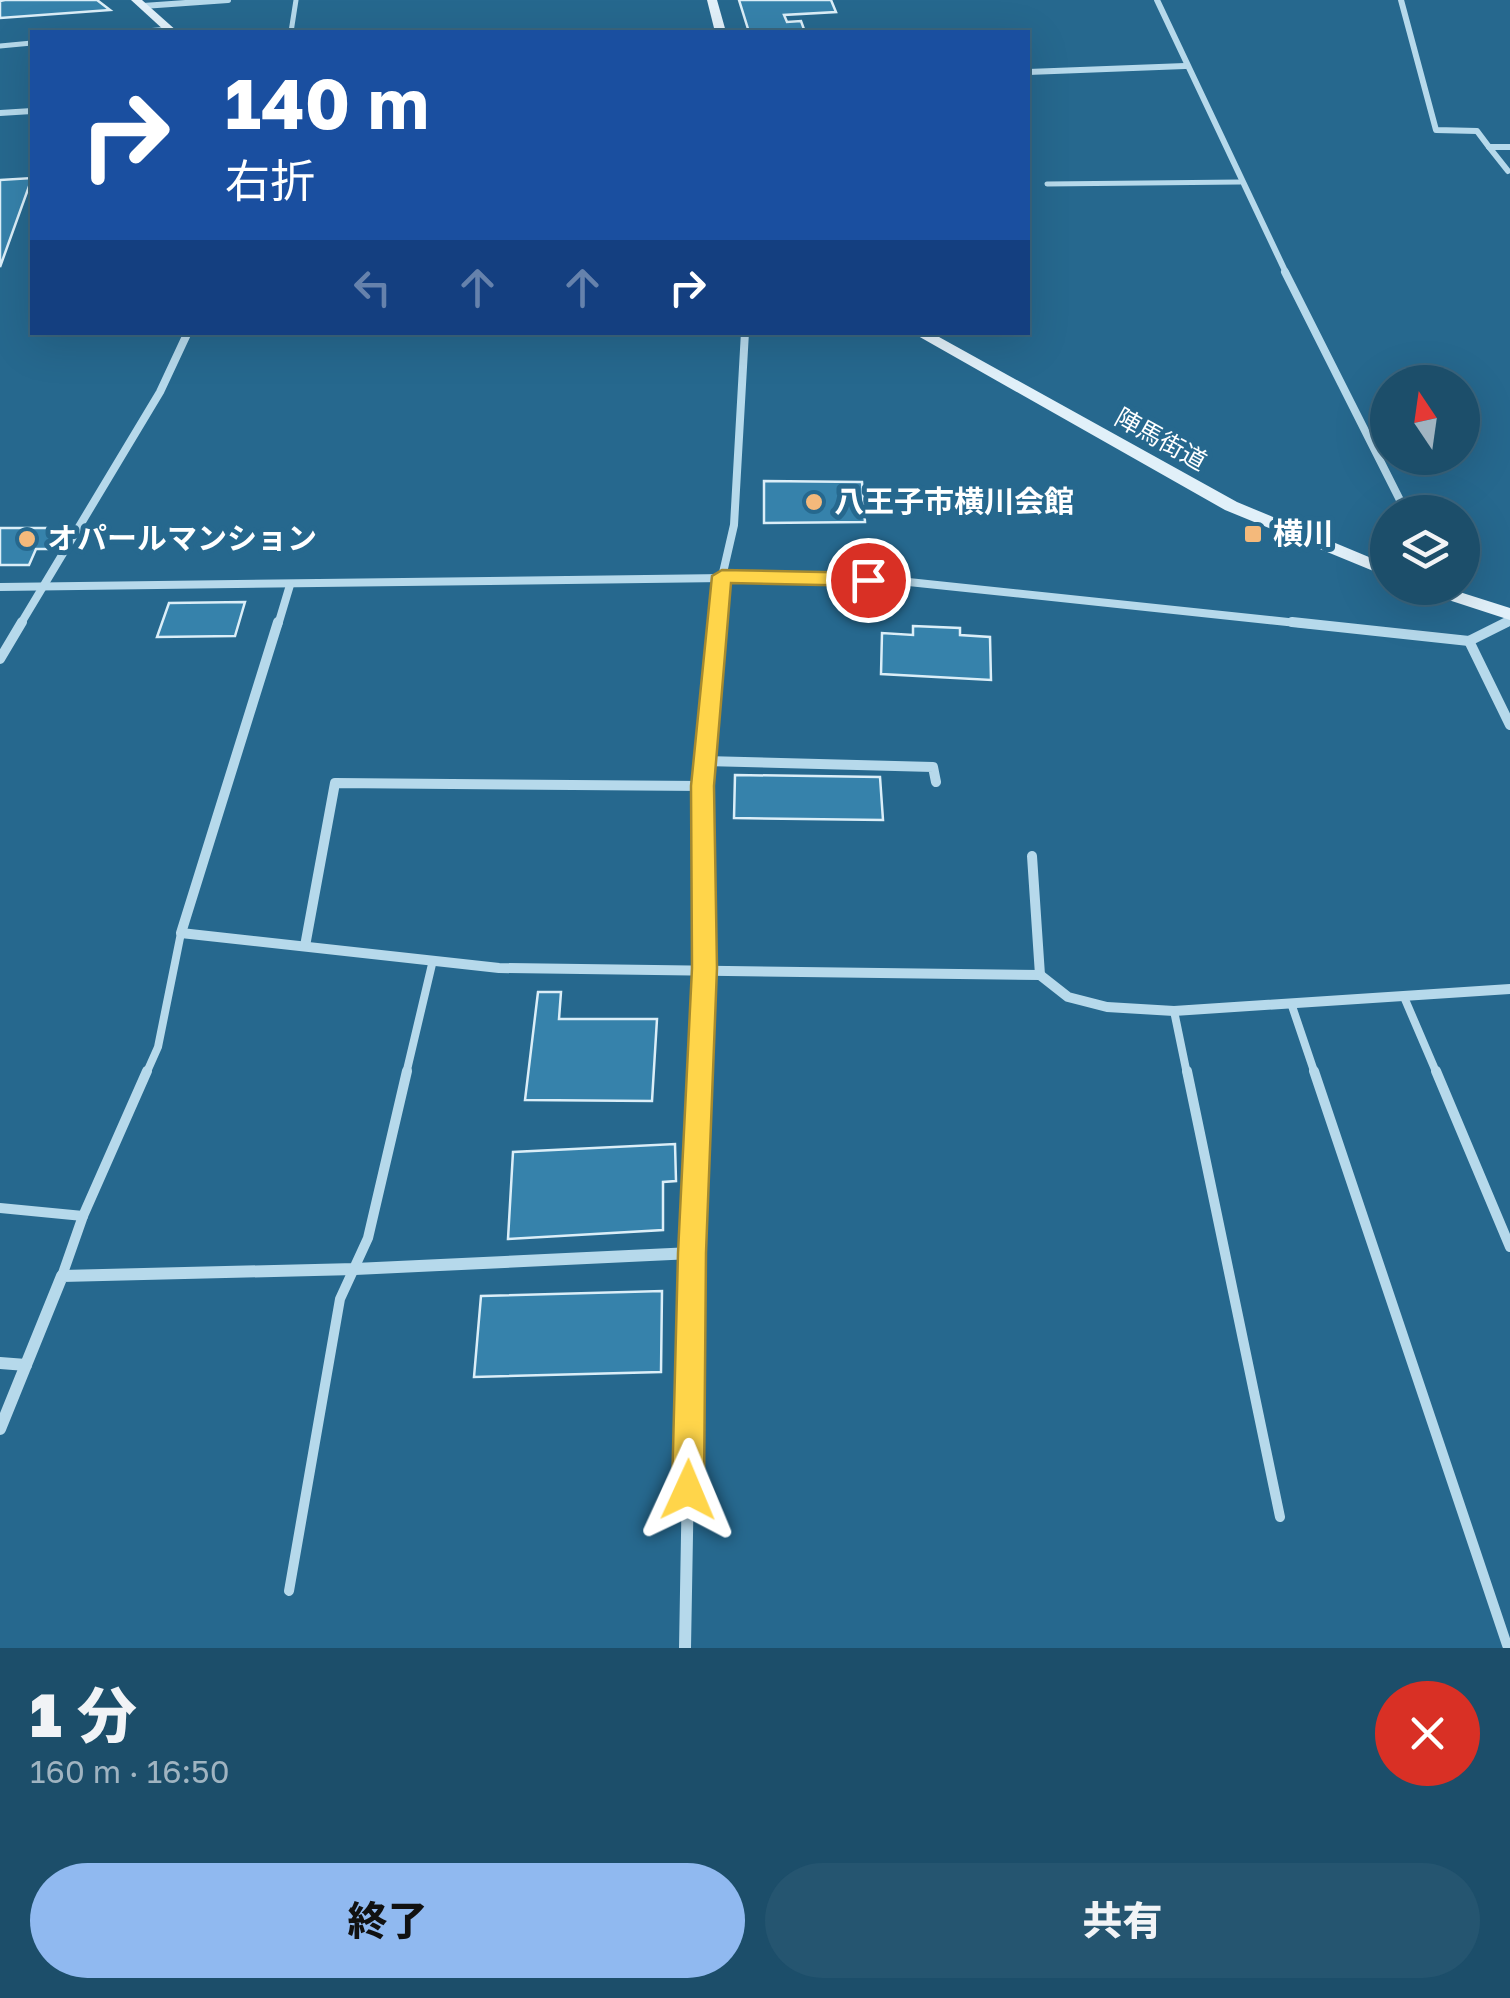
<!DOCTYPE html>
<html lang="ja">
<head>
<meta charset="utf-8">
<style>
  :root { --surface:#1c4e6a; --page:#255570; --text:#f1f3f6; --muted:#a0b4c1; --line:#3a657e; --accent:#90b9f0 }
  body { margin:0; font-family:"Golos Text","Noto Sans JP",sans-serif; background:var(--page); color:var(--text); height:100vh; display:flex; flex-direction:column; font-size:38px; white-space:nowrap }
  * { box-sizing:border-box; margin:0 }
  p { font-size:32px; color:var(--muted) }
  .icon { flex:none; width:55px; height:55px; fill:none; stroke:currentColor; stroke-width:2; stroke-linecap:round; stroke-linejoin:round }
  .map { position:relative; height:1648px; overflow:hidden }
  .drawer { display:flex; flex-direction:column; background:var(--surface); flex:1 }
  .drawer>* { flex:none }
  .hud { position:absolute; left:30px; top:30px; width:1000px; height:305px; border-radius:0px; box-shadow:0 10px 40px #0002,0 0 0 2px var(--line); background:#1a4fa0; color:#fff; overflow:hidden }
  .needle { width:65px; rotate:347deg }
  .fabs { position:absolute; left:1370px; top:365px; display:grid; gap:20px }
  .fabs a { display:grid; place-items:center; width:110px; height:110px; border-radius:50%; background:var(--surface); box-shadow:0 10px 40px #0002,0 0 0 2px var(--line); font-size:50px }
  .pin { position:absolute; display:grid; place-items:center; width:85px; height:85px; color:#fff; margin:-42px; border:5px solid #fff; border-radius:50%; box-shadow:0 2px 10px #0007 }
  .me { position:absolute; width:110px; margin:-55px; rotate:1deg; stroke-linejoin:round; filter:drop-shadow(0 0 8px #0008) }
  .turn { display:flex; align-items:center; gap:35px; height:210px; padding:0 30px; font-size:45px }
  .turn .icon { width:130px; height:130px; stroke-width:2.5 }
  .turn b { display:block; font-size:70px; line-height:85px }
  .lanes { display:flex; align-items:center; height:95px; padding:0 30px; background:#0003; justify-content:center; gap:50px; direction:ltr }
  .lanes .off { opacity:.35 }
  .round { display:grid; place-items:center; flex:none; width:105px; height:105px; border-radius:52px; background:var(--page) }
  .headline { display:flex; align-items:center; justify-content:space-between; height:170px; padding:0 30px }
  h1 { font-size:60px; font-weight:800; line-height:75px }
  .cta { display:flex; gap:20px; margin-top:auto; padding:20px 30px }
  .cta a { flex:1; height:115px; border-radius:60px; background:var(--accent); color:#111; font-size:40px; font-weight:800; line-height:115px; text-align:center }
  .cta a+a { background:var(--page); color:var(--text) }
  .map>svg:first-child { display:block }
</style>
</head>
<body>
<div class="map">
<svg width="1510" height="1648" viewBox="0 0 1510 1648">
  <rect width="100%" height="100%" fill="#26688e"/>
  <!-- building -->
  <g fill="#3682ab" stroke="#dbeef8" stroke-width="2.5">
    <path d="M97,0L110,10L0,18V1L5,0Z"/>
    <path d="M739,0H831L836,12L784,15L787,22L801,21L805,32H749Z"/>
    <path d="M32,178L0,267V180Z"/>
    <path d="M764,481L862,482L865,522L764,523Z"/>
    <path d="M0,528H59L50,549H36L29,565H0Z"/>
    <path d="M245,602L235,636L157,637L169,603Z"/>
    <path d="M913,626L960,628V635L990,637L991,680L881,674L882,633L913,635Z"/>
    <path d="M735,775L880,777L883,820L734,818Z"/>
    <path d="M538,992H561L559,1019H657L652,1101L525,1100Z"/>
    <path d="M675,1144L676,1181L663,1182V1230L508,1239L513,1152Z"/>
    <path d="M662,1291L661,1372L474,1377L481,1296Z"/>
  </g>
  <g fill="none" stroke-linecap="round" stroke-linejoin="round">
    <!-- lane-far2 -->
    <g stroke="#b6d9eb" stroke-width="5">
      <path d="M135,32L169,29"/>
      <path d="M291,32L296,0"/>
      <path d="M0,46L32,43"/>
      <path d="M1047,184L1240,182"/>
    </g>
    <!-- lane-far1 -->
    <g stroke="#b6d9eb" stroke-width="8">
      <path d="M1404,997L1437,1074"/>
      <path d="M1292,1006L1315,1074"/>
      <path d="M1174,1011L1187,1074"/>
      <path d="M146,1074L158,1047L181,933"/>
      <path d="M406,1074L433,960"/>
    </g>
    <!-- lane -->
    <g stroke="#b6d9eb" stroke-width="10">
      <path d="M1187,1071L1280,1517"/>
      <path d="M1314,1071L1507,1645"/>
      <path d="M1436,1071L1510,1247"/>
      <path d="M0,1208L83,1216"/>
      <path d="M62,1276L83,1216L147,1071"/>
      <path d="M289,1591L340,1299L368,1238L407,1071"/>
    </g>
    <!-- street-far3 -->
    <g stroke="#b6d9eb" stroke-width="6">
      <path d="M1157,0L1287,275"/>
      <path d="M1401,0L1436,130L1477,131L1489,147H1510"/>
      <path d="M143,6L228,0"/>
      <path d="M1028,72L1185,66"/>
      <path d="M0,113L32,111"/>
      <path d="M1489,147L1508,171"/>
    </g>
    <!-- street-far2 -->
    <g stroke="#b6d9eb" stroke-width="8">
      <path d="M1285,272L1406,512"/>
      <path d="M0,587L805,577L899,581L1316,625"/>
      <path d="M20,625L160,392L188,332"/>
      <path d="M278,625L290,585"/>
      <path d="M717,625L722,577L734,525L745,332"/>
      <path d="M1502,625L1510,621"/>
    </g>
    <!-- street-far1 -->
    <g stroke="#b6d9eb" stroke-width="10">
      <path d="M278,622L181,933L499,968L1040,975L1068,997L1107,1007L1174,1011L1510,989"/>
      <path d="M1292,622L1469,641L1507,622"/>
      <path d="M1469,641L1510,725"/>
      <path d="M0,659L22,622"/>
      <path d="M705,761L933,767L936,782"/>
      <path d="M1032,856L1040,975"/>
      <path d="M305,946L335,783L702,786"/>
      <path d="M700,1074L704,968L702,786L718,622"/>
    </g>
    <!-- street -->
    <g stroke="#b6d9eb" stroke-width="12">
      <path d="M0,1363L26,1365"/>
      <path d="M0,1429L62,1276L355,1269L692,1253"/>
      <path d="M685,1648L692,1253L700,1071"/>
    </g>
    <!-- secondary -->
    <g fill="#e1f0f9" fill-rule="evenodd">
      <path d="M131,0H142L178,32H166Z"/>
      <path d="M707,0H717L726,32H715Z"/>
      <path d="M911,332H930L1237,502L1388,565V577L1225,510Z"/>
      <path d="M1422,588H1447L1510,608V620L1424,592Z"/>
    </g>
  </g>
  <!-- route -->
  <path fill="#ffd54a" stroke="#a68a30" stroke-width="2.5" d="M722,570L868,573L878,580L868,586L731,583L714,786L717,968L706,1253L704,1490L699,1501L688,1506L677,1501L672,1490L678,1253L692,968L691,786L712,576Z"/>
  <!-- markers -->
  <g fill="#f4b97b" stroke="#26688e" stroke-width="4">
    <circle cx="814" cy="502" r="10"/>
    <rect x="1243" y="524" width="20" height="20" rx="5"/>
    <circle cx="27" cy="539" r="10"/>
  </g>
  <g text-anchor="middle" stroke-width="10" stroke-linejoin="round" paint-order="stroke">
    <!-- far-street labels -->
    <g font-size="25" fill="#fff" stroke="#26688e">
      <text transform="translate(1161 439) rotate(29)" y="9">陣馬街道</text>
    </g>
    <!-- poi labels -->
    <g font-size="30" font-weight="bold" fill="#fff" stroke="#26688e" text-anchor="start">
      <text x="834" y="512">八王子市横川会館</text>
      <text x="1273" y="544">横川</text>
      <text x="47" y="549">オパールマンション</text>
    </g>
  </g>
</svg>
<div class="fabs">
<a><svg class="needle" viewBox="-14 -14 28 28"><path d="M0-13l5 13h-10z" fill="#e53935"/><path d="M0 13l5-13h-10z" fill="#a0b4c1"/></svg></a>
<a><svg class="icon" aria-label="layers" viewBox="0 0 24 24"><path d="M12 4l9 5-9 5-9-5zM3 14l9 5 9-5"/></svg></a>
</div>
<div class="pin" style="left:868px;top:580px;background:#d93025"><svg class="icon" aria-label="arrive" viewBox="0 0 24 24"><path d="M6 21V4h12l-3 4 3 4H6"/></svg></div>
<svg class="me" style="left:688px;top:1490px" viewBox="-20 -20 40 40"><path d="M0-17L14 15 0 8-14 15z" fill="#ffd54a" stroke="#fff" stroke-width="4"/></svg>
<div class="hud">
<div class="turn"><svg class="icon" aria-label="right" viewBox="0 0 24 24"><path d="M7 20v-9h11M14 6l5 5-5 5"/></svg><div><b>140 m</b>右折</div></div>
<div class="lanes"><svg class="icon off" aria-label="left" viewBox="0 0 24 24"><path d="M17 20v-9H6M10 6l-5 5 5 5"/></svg><svg class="icon off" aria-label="ahead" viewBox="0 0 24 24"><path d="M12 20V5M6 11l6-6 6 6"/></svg><svg class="icon off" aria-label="ahead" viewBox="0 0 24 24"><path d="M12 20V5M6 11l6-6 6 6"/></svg><svg class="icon" aria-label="right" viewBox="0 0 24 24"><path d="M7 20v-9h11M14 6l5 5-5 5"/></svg></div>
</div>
</div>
<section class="drawer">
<div class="headline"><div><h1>1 分</h1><p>160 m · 16:50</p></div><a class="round" style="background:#d93025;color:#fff"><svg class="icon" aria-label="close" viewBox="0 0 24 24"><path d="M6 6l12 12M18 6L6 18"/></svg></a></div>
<div class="cta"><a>終了</a><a>共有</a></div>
</section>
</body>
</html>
